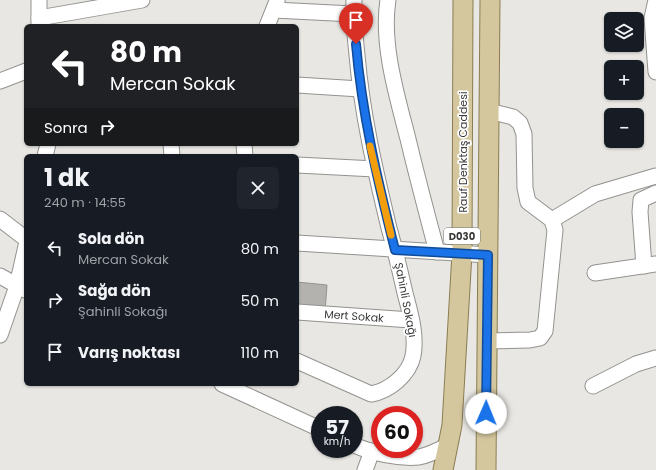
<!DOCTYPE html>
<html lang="tr">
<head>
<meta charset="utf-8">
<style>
  :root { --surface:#171b24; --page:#20242c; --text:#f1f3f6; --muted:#9ea1a6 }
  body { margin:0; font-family:Poppins,sans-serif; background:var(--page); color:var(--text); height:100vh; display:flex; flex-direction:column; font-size:15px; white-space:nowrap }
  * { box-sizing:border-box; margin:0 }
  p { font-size:13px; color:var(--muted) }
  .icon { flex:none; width:22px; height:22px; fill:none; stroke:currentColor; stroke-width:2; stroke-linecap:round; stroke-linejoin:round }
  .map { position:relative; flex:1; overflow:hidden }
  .sheet { position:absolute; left:24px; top:154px; width:275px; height:232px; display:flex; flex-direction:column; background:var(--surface); border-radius:6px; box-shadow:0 1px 3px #0004 }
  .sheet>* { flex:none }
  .guide { position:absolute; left:24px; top:24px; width:275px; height:122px; border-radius:6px; box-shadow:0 1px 3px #0004; background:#202124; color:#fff; overflow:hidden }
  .controls { position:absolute; left:604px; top:12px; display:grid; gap:8px }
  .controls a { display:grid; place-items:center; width:40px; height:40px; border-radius:6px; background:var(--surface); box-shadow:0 1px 3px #0004; font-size:20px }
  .speed { position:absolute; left:311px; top:406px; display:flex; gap:8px; font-size:20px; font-weight:700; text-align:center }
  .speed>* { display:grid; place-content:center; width:52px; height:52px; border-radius:50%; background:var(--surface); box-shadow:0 1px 3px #0004; line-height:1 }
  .speed small { font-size:10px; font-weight:400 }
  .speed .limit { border:6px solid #d22; background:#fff; color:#111 }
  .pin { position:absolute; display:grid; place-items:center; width:34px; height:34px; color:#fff; margin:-41px -17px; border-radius:50% 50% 50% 0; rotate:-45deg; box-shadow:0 0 4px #0007 }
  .pin .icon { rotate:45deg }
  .me { position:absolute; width:44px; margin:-22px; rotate:1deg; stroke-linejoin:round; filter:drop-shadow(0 0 3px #0008) }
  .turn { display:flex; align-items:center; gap:14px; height:84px; padding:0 20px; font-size:18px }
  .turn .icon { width:52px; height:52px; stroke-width:2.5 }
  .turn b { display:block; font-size:28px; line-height:34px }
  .then { display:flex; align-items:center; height:38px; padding:0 20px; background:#0003; gap:8px; font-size:15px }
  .round { display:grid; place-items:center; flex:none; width:42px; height:42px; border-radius:6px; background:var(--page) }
  .overview { display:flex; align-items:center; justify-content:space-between; height:68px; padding:0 20px }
  h1 { font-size:24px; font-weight:700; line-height:30px }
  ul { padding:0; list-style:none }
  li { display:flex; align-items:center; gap:12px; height:52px; padding:0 20px }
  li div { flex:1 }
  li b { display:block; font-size:15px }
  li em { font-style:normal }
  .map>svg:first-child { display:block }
</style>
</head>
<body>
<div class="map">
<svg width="656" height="470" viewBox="0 0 656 470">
  <rect width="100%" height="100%" fill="#e8e7e3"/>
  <!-- building -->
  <path fill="#b3b2af" stroke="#949390" d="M297,282L327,285L325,312L297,309Z"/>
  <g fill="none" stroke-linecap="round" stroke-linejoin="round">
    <defs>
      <g id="minor">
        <path d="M388,0C381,44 397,96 408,139C417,177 427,214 437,252"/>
        <path d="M656,0L652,18L656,72"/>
        <path d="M274,10L353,14"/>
        <path d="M39,18L142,0"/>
        <path d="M39,26V0"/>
        <path d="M267,26L277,1"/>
        <path d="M0,81L26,71"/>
        <path d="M297,85L360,89"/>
        <path d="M171,144L172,156"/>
        <path d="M244,144L245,156"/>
        <path d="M45,156L48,144"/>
        <path d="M297,165L375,169"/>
        <path d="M0,219L26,239"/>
        <path d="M552,220L595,194L656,176"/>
        <path d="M297,243L488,255"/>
        <path d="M644,266L640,212L641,200L656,193"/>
        <path d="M595,273L656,264"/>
        <path d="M0,276L25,290"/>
        <path d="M297,312L411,320"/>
        <path d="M0,335L17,286L26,246"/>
        <path d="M487,341L530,340L540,338L545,331L555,230L552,220L528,202L525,188L524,134L520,123L513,117L489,111"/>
        <path d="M297,361L371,394C389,391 409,375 413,356C417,335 410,312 405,293C400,271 395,249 389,228C375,170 362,114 357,55C355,36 353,18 354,0"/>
        <path d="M222,384L320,429"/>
        <path d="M593,386L636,364L656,358"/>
        <path d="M354,445C372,453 398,459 419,457C429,455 439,450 448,445"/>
        <path d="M365,470L372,451"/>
      </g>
      <g id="major">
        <path d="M443,470L452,425L462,253L463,0"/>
        <path d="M486,470L490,0"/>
      </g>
    </defs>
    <!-- minor casing -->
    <use href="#minor" stroke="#93928f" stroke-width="17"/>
    <!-- major casing -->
    <use href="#major" stroke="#8b7d51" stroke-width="21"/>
    <!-- minor -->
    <use href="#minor" stroke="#fff" stroke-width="15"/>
    <!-- major -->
    <use href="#major" stroke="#d4c79e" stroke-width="19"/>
  </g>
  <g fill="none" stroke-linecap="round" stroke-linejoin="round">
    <defs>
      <path id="route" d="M356,44C362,115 378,182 395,250L488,255L486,413"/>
    </defs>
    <!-- route casing -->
    <use href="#route" stroke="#114b97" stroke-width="10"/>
    <!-- route -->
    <use href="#route" stroke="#1a73e8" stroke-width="7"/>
    <!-- slow -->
    <path stroke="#f59e0b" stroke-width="7" d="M370,146L391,235"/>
  </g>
  <g text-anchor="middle" stroke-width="3.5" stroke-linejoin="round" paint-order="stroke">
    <!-- shield labels -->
    <rect fill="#fff" stroke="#747474" stroke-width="1" x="444" y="228" width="36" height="16" rx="3"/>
    <g font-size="10" font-weight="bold" fill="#393938">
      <text x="462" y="240">D030</text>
    </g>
    <!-- street labels -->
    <g font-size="11" fill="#393938" stroke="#fff">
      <text transform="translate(463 152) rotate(-90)" y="4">Rauf Denktaş Caddesi</text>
      <text transform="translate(406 300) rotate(79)" y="4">Şahinli Sokağı</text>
      <text transform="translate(354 316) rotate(4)" y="4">Mert Sokak</text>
    </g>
  </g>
</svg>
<div class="controls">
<a><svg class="icon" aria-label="layers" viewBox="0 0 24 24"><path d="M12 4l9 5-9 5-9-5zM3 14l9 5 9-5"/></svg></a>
<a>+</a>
<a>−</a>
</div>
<div class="speed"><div>57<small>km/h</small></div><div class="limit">60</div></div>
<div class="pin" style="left:356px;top:44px;background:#d93025"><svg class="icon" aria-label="arrive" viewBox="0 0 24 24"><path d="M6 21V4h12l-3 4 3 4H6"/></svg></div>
<svg class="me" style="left:486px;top:413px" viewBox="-20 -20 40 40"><circle r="19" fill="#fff"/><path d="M0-13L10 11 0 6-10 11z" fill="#1a73e8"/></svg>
<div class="guide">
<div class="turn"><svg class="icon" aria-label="left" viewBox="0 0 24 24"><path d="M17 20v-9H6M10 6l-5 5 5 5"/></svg><div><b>80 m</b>Mercan Sokak</div></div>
<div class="then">Sonra<svg class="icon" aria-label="right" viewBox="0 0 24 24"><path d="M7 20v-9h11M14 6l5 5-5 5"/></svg></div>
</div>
<section class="sheet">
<div class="overview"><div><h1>1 dk</h1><p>240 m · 14:55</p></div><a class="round"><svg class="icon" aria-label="close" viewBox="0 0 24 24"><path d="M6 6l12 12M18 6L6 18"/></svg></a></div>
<ul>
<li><svg class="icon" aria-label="left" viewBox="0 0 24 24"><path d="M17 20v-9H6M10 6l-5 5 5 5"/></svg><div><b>Sola dön</b><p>Mercan Sokak</p></div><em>80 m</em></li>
<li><svg class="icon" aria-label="right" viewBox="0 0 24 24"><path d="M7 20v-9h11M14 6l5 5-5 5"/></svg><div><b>Sağa dön</b><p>Şahinli Sokağı</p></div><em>50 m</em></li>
<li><svg class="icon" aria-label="arrive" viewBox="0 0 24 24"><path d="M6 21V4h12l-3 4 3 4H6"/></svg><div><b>Varış noktası</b></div><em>110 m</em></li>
</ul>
</section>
</div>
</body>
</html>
